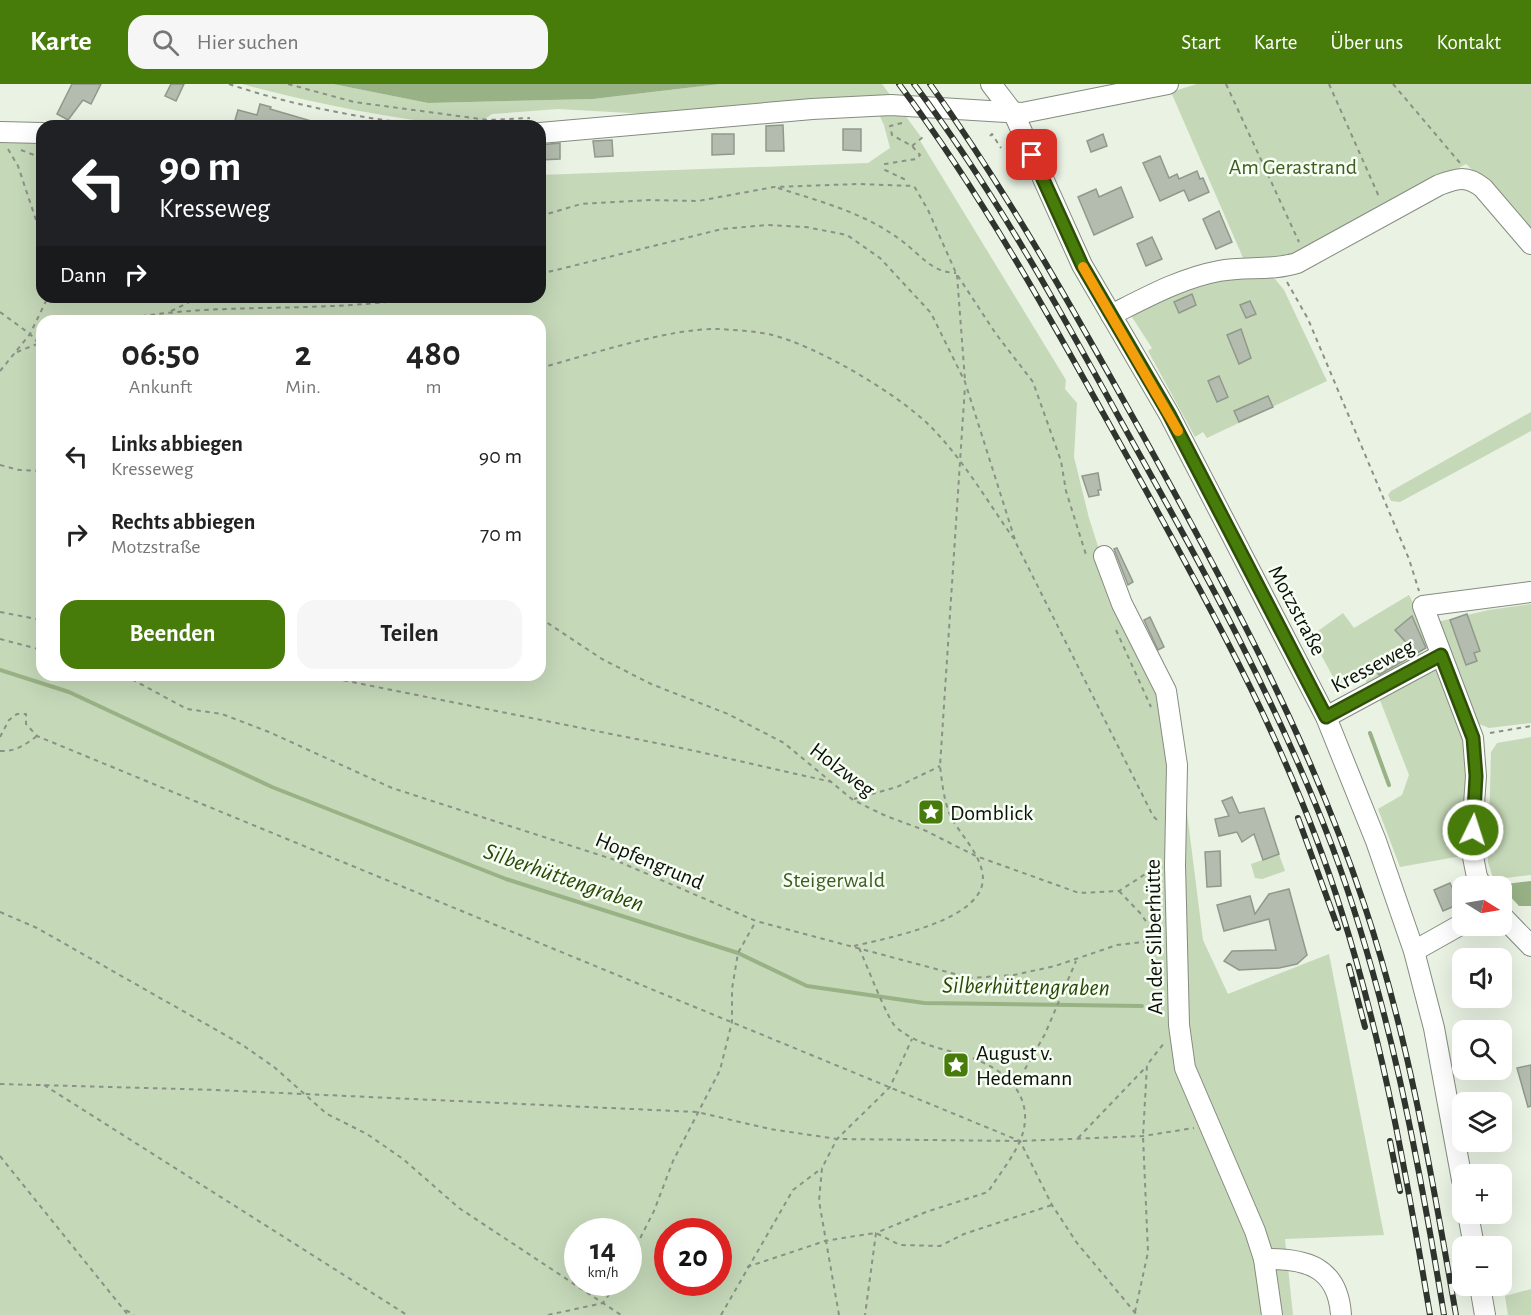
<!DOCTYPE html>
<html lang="de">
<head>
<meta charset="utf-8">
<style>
  :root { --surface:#fff; --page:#f6f6f6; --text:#222; --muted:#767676; --accent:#477b0a }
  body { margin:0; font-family:"Alegreya Sans",sans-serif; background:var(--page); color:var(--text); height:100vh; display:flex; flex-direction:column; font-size:22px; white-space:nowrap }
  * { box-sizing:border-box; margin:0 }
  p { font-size:20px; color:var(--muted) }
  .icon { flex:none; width:33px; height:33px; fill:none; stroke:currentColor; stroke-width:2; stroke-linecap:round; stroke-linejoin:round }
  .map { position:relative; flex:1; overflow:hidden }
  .panel { position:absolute; left:36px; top:231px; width:510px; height:366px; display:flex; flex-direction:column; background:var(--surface); border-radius:18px; box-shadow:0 6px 24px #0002 }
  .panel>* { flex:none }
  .hud { position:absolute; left:36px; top:36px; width:510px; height:183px; border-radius:18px; box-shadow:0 6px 24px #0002; background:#202124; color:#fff; overflow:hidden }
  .needle { width:39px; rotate:101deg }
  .controls { position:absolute; left:1452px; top:792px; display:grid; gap:12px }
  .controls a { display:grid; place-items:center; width:60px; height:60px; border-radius:12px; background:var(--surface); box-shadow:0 6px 24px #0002; font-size:30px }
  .speed { position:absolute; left:564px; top:1134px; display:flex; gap:12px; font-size:30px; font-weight:700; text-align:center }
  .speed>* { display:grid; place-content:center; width:78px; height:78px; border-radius:50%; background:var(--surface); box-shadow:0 6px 24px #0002; line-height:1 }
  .speed small { font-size:15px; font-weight:400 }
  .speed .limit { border:9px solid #d22; background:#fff; color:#111 }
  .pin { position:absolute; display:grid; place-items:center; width:51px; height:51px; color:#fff; margin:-26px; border-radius:12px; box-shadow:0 3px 9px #0006 }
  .me { position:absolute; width:66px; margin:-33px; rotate:4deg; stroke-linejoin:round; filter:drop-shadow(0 0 4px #0008) }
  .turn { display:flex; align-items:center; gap:21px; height:126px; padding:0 24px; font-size:27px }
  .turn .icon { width:78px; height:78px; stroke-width:2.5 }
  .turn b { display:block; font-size:42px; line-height:51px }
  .then { display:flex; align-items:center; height:57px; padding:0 24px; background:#0003; gap:12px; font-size:22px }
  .eta { display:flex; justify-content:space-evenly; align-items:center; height:102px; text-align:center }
  .eta b { font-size:36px; font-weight:700; line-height:42px }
  .cta { display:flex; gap:12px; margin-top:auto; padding:12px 24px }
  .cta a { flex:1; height:69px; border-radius:18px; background:var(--accent); color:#fff; font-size:24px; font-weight:700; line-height:69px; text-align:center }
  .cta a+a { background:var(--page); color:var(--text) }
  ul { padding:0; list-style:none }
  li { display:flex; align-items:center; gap:18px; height:78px; padding:0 24px }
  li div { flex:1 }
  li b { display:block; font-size:22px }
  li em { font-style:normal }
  header { display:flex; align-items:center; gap:36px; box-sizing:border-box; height:84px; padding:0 30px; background:var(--accent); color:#fff }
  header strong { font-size:28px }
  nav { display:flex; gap:33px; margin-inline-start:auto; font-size:21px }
  .search { width:420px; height:54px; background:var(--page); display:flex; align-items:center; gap:15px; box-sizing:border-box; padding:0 21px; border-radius:18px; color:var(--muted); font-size:22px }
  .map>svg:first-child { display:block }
</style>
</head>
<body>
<header>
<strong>Karte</strong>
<div class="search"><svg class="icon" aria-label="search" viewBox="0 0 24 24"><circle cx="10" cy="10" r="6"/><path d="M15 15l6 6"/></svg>Hier suchen</div>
<nav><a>Start</a><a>Karte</a><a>Über uns</a><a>Kontakt</a></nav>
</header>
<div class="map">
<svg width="1531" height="1231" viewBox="0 0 1531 1231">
  <rect width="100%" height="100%" fill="#e9f2e3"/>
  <!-- green -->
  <g fill="#c5d8b8" fill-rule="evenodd">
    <path d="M242,0H333L428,19L593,15L720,0H882L921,53L919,55L1066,296L1065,305L1077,319L1074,373L1089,434L1101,472L1176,641L1203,856L1228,910L1329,870L1384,1151L1285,1155L1293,1231H0V44L42,57V213H540V91L868,79L890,64L884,41L871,14L666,31L558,25L492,30L474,42H464C388,34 316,20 242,0ZM42,237H540V591H42ZM578,1148H628V1198H578ZM668,1148H718V1198H668Z"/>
    <path d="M1197,0H1531V151L1488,101L1466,80L1300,172L1244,176L1171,8Z"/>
    <path d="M1267,191L1275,195L1284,206L1327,297L1207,354L1203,348L1195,353L1148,267L1152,264L1130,230L1220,193Z"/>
    <path d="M1531,328V347L1400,418L1391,417L1388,411L1391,407Z"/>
    <path d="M1409,511L1433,558L1408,579L1369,602L1364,594L1339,604L1311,552L1343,529L1354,544Z"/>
    <path d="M1531,520V639L1489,644L1474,638L1437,538L1489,526Z"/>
    <path d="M1428,585L1438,587L1467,654V771L1400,783L1378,725L1402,711L1409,691L1378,611Z"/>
    <path d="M1531,653V791L1505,794L1502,805V802H1496L1488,779L1491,668L1497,659Z"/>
    <path d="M1279,770L1285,787L1262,795L1255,794L1251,780Z"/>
    <path d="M1531,1205V1231H1508L1505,1212Z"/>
  </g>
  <!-- water -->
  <g fill="#98b286">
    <path d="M333,0H720L593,15L428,19Z"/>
    <path d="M1531,797V822H1519L1508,810L1506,800Z"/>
  </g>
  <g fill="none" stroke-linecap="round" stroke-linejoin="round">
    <!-- stream -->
    <g stroke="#98b286" stroke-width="4">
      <path d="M0,586L69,608L272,703L506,795L738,869L807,902L924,919L1142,922"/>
      <path d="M1370,649L1389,701"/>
    </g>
  </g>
  <!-- building -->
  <g fill="#b3bcae" stroke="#90998b" stroke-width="1.5">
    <path d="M72,0H101L91,20L83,16L68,36L57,30Z"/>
    <path d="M171,0H184L176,17L165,12Z"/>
    <path d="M260,20L271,23L270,25L318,39L317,42H247L235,36L238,26L257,31Z"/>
    <path d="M783,41L784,67H766V42Z"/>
    <path d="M843,45H861V67L843,66Z"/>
    <path d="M712,50H734V70L712,71Z"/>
    <path d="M1103,50L1107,62L1091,68L1087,57Z"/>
    <path d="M612,56L613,72L595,73L593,57Z"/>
    <path d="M560,59V75L540,76V61Z"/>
    <path d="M1160,72L1169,94L1177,90L1179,95L1197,87L1200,95L1203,94L1209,108L1189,117L1184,106L1160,117L1143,79Z"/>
    <path d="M1121,103L1133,133L1094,151L1078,113L1096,105L1099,113Z"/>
    <path d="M1219,127L1232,158L1216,165L1203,135Z"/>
    <path d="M1152,153L1162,175L1146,182L1137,160Z"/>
    <path d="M1192,210L1196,221L1179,229L1174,218Z"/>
    <path d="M1250,217L1256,230L1246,234L1240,221Z"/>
    <path d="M1241,245L1251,274L1239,280L1227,251Z"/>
    <path d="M1219,292L1228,313L1217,318L1208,297Z"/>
    <path d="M1268,312L1273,323L1239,338L1234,327Z"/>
    <path d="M1098,389L1101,406H1098L1099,411L1089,413L1082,392Z"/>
    <path d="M1117,464L1133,498L1128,501L1114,465Z"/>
    <path d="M1467,530L1480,567L1474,569L1477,577L1466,581L1450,536Z"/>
    <path d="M1412,532L1426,564L1379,591L1377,587L1412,565L1395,546Z"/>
    <path d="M1150,533L1164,563L1158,566L1144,536Z"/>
    <path d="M1232,713L1239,729L1264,724L1279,770L1263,776L1254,750L1242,758L1237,748L1219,752L1215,735L1229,732L1222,717Z"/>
    <path d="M1220,767L1221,802L1207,803L1205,768Z"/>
    <path d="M1450,799L1459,820L1443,827L1434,806Z"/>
    <path d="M1289,805L1307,871L1297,880L1279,884L1239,886L1224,877L1232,867L1276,866L1269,835L1224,847L1217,821L1250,812L1255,830L1269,810Z"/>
    <path d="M1531,981V1022L1528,1023L1517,984Z"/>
  </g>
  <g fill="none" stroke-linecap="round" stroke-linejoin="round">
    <defs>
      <g id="minor">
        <path d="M991,0L1014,30L1082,181L1169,330L1326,633L1376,757L1414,867L1434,944L1462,1096"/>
        <path d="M0,48L42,49"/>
        <path d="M540,49L812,25L891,21L1022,29L1168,0"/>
        <path d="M1111,231C1145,214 1181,194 1219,187C1245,182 1272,187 1297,179L1439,101C1458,94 1467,91 1483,104L1531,160"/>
        <path d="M1104,472L1122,520L1166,607L1177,681L1175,781L1179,941L1185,984L1255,1147L1264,1175L1272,1231"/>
        <path d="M1326,633L1441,571"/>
        <path d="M1482,802L1477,793L1471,763L1476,692L1473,654L1423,522L1531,508"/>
        <path d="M1502,832L1531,862"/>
        <path d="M1414,867L1462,840"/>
        <path d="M1468,1130L1474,1162"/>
        <path d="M1264,1175C1306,1174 1338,1183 1341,1231"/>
        <path d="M1480,1202L1485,1231"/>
      </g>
    </defs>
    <!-- minor casing -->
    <use href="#minor" stroke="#848c7f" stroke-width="22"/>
    <!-- path -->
    <g stroke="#8a9186" stroke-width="2" stroke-dasharray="4.5 4.5" stroke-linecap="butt">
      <path d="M229,0C294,22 361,34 429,42"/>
      <path d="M288,0L354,18L488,36L530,34"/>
      <path d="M1226,0L1299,158"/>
      <path d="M1329,0L1380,115"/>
      <path d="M1393,0L1460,79"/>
      <path d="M902,39L890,42L892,51L912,62L920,71L916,75L885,80V86L904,95L903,99"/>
      <path d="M990,52L992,50L1001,64"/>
      <path d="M912,62L923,53"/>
      <path d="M8,65L18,82L42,154"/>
      <path d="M21,66L42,74"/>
      <path d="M778,104C822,118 865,129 902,157C922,172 931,188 956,189"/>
      <path d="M540,132L581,120L649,116L698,117L774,103L858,100L914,102L928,126L956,189L996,250L1033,298L1061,377L1066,407L1087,474"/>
      <path d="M540,190L722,145L767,141L806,143L847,151L880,174L931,229L965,298L1016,459L1153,732L1159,738"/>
      <path d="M957,191L965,296"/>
      <path d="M1287,198L1308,235L1409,475L1419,507"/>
      <path d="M171,227L200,213"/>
      <path d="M0,228L30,250L42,263"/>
      <path d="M115,237C215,216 319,231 421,213"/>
      <path d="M17,268L42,258"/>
      <path d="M540,284C589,271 669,244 718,245C735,246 756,247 772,251C817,262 898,310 930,342C963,375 987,417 1014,455"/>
      <path d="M0,287L30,250L48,213"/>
      <path d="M0,381L19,386L42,387"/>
      <path d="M0,528L42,536"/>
      <path d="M540,534L602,575L651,600L728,630L784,659L853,716L886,732L924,746L976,772L1079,809L1119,807L1147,789L1160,785"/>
      <path d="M1116,546L1151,623"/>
      <path d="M0,555L42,566"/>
      <path d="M124,591L187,625L222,630L269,648L392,704L615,776L756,837L936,885L970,894L1014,891L1055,882L1117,861L1161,856"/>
      <path d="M317,591L686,665L832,698"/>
      <path d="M1490,649L1531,642"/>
      <path d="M0,653L9,636L17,630H26V640L37,652L1020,1057L1052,1121L1077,1159L1137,1231"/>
      <path d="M0,667C15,668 25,661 37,652"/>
      <path d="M854,715L897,703L940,682"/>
      <path d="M1119,807L1141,830L1158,855"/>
      <path d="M0,828L37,844L241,960L274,983L327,1030L367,1050L403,1075L459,1124L621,1231"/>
      <path d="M854,862C887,854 994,835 982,787C978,768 962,752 952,735C944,720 942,698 940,682L965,302"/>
      <path d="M859,864C866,879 888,937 896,943C919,963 945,964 972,974C1009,987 1037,1016 1020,1057C1012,1075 998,1092 988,1108L926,1128L876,1149L865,1231"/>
      <path d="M0,1000L216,1006L697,1028L770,1045L837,1055L1020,1057L1143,1052L1194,1044"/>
      <path d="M44,1001L407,1231"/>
      <path d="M1016,1001L1045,950L1076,877"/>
      <path d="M1078,1054L1147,982"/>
      <path d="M0,1072L128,1231"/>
      <path d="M628,1178L654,1127L673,1077L720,986L732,938V905L738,869L756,837"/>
      <path d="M747,1183L825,1157L868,1150L876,1149L900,1161L940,1162L964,1150L1052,1121"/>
      <path d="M126,1226L134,1231"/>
      <path d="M1135,1228L1148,1168L1143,1052L1147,981L1164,959"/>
      <path d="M548,1231L603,1219L618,1198"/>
      <path d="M721,1231L793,1106L822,1084"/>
      <path d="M839,1231L819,1117L822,1084L837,1055L890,1003L912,955"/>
    </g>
    <!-- minor -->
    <use href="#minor" stroke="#fff" stroke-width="20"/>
    <defs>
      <g id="rail">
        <path d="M899,0C989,120 1060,252 1133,383C1212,526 1292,669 1341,826C1383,958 1407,1094 1430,1231"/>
        <path d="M914,0C996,109 1061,228 1127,348C1202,483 1277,617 1332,762C1388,913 1418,1072 1444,1231"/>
        <path d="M930,0C1013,116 1082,241 1151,366C1232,513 1311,660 1364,820C1409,954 1432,1093 1456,1231"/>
        <path d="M1298,734L1338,844"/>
        <path d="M1349,882L1365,943"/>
        <path d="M1390,1057L1400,1107"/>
      </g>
    </defs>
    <!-- rail casing -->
    <use href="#rail" stroke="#30342e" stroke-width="6"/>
    <!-- rail -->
    <use href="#rail" stroke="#f7fef3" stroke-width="4" stroke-dasharray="11" stroke-linecap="butt"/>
  </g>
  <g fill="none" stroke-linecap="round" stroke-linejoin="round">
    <defs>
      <path id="route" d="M1032,71L1082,181L1169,330L1326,633L1441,571L1473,654L1476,692L1473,746"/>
    </defs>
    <!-- route casing -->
    <use href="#route" stroke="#2e5006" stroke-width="15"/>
    <!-- route -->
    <use href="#route" stroke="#477b0a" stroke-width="10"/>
    <!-- slow -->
    <path stroke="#f59e0b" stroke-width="10" d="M1083,183L1178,347"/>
  </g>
  <!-- icons -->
  <defs>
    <symbol id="sight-square" viewBox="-11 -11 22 22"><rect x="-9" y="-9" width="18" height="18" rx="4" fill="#477b0a" stroke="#f7fef3"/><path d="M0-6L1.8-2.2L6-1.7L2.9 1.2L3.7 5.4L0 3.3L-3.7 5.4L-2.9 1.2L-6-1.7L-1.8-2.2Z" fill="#fff"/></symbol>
  </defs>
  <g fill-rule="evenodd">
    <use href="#sight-square" x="916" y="713" width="30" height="30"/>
    <use href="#sight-square" x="941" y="966" width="30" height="30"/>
  </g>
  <g text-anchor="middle" stroke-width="5" stroke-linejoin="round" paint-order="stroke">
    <!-- park labels -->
    <g font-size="22" fill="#3d5e20" stroke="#f7fef3">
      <text x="1293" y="90">Am Gerastrand</text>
      <text x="834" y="803">Steigerwald</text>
    </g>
    <!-- street labels -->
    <g font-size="22" fill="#0c0f0a" stroke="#f7fef3">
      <text transform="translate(1298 526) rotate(62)" y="8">Motzstraße</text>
      <text transform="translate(1372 581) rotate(-28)" y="8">Kresseweg</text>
      <text transform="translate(843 685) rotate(37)" y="8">Holzweg</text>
      <text transform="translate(650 776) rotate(23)" y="8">Hopfengrund</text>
      <text transform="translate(1153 853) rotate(-91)" y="8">An der Silberhütte</text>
    </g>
    <!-- poi labels -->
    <g font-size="22" fill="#0c0f0a" stroke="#f7fef3" text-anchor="start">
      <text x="950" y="736">Domblick</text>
      <text x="976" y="976">August v.<tspan x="976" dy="25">Hedemann</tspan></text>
    </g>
    <!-- water labels -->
    <g font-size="24" font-style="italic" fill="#294906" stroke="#f7fef3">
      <text transform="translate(564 793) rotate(19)" y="8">Silberhüttengraben</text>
      <text transform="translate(1026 902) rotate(1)" y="8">Silberhüttengraben</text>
    </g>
  </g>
</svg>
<div class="controls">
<a><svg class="needle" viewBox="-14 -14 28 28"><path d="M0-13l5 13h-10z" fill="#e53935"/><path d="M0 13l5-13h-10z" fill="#767676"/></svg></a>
<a><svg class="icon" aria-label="sound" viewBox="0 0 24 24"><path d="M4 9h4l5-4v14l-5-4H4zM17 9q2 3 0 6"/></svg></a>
<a><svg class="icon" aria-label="search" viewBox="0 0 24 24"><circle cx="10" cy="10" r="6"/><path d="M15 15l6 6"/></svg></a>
<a><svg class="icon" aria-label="layers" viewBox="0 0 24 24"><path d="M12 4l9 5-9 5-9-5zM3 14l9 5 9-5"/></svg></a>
<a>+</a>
<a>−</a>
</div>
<div class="speed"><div>14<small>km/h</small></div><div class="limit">20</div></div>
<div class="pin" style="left:1032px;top:71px;background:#d93025"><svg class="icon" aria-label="arrive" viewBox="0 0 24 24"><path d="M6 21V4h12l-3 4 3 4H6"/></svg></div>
<svg class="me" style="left:1473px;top:746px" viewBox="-20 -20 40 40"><circle r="17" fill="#477b0a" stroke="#fff" stroke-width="3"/><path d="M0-11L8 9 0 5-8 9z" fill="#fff"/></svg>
<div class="hud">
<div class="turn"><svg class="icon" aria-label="left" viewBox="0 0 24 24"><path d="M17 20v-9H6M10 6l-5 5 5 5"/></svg><div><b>90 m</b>Kresseweg</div></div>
<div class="then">Dann<svg class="icon" aria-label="right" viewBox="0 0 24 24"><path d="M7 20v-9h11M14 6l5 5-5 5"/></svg></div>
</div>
<section class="panel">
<div class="eta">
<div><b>06:50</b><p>Ankunft</p></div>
<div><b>2</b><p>Min.</p></div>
<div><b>480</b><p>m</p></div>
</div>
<ul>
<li><svg class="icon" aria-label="left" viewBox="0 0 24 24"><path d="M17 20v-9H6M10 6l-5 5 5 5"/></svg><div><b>Links abbiegen</b><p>Kresseweg</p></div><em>90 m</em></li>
<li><svg class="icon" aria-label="right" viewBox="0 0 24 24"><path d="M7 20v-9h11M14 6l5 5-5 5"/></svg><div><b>Rechts abbiegen</b><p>Motzstraße</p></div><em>70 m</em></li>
</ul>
<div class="cta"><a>Beenden</a><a>Teilen</a></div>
</section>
</div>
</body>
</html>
